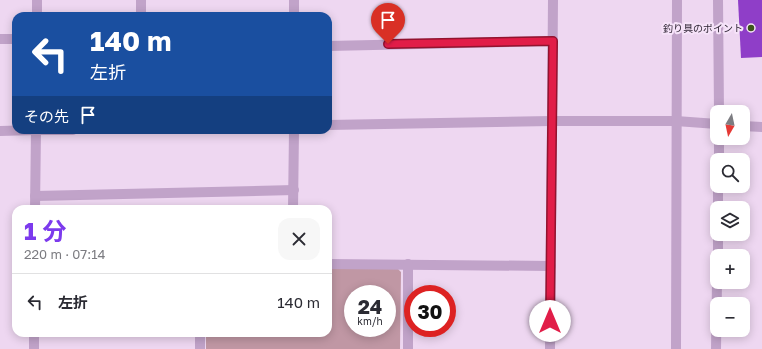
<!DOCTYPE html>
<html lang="ja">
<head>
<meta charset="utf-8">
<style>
  :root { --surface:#fff; --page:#f7f7f7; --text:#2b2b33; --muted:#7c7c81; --line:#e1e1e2; --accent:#7c3aed }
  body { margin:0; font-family:"Golos Text","Noto Sans JP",sans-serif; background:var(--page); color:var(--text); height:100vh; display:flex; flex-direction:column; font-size:15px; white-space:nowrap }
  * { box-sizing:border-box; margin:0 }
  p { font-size:13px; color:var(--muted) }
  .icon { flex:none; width:22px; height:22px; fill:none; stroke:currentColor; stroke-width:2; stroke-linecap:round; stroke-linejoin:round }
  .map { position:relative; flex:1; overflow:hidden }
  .panel { position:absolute; left:12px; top:205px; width:320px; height:132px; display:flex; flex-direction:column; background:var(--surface); border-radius:12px; box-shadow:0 2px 10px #0003 }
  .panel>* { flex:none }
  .guide { position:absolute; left:12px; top:12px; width:320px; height:122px; border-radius:12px; box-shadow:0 2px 10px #0003; background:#1a4fa0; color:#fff; overflow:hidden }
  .needle { width:26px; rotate:189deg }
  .controls { position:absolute; left:710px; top:105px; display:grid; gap:8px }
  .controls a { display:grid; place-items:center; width:40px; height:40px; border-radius:8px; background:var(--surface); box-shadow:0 2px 10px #0003; font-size:20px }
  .speed { position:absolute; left:344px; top:285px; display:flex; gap:8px; font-size:20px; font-weight:700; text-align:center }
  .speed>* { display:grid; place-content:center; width:52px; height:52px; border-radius:50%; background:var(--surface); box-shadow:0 2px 10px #0003; line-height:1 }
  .speed small { font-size:10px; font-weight:400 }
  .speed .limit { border:6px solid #d22; background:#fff; color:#111 }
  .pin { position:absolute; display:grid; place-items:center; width:34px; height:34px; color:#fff; margin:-41px -17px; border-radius:50% 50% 50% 0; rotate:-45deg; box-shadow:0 0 4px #0007 }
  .pin .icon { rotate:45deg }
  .me { position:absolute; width:44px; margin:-22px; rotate:0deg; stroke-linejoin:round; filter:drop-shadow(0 0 3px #0008) }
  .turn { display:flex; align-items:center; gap:14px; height:84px; padding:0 12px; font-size:18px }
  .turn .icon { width:52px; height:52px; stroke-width:2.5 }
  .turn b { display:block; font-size:28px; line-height:34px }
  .then { display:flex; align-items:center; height:38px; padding:0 12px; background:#0003; gap:8px; font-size:15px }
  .round { display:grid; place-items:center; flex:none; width:42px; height:42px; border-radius:12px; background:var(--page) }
  .head { display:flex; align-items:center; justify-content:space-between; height:68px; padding:0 12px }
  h1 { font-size:24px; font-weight:700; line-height:30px; color:var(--accent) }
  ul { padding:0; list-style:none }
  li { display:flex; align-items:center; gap:12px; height:56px; padding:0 12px; border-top:1px solid var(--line) }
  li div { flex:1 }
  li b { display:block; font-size:15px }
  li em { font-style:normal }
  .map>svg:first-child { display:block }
</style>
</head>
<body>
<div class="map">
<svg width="762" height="349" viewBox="0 0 762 349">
  <rect width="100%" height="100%" fill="#eed7f1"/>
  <!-- green -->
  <path fill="#c097a4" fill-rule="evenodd" d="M328,269H398L401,272L400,349H206V333H328ZM353,294H387V328H353Z"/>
  <!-- building -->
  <path fill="#8f3ec8" d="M738,0H762V57L741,58Z"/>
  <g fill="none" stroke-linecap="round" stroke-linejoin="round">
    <!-- minor -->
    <g stroke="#c1a3c9" stroke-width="10">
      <path d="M141,0V16"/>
      <path d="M294,16V0"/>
      <path d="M0,39H16"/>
      <path d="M328,46L553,41"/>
      <path d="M0,131L36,130"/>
      <path d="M35,196L294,190"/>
      <path d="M293,209L294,130"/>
      <path d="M328,264L551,266"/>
      <path d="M200,333V349"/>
      <path d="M408,349V264"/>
      <path d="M550,349L553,0"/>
    </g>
    <!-- tertiary -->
    <g stroke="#c1a3c9" stroke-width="10">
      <path d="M718,0L719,112"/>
      <path d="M37,16V0"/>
      <path d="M328,125L551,121H676L717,124"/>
      <path d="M743,126L762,127"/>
      <path d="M36,130H73"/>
      <path d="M719,160V138"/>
      <path d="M718,208V186"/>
      <path d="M35,209L36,130"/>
      <path d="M718,256V234"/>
      <path d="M34,349V333"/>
      <path d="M676,349L677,0"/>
      <path d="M716,349L717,282"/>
    </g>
  </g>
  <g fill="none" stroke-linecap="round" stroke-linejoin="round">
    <defs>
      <path id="route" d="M388,44L553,41L550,321"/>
    </defs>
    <!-- route casing -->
    <use href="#route" stroke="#92132f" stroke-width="10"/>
    <!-- route -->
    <use href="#route" stroke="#e11d48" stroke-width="7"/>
  </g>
  <!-- markers -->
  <circle fill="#3d561b" stroke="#f6e3f9" stroke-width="1.5" cx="751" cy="28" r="4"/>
  <g text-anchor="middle" stroke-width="4" stroke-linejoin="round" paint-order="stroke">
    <!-- poi labels -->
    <g font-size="10" fill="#2f2534" stroke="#f6e3f9" text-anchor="end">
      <text x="743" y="32">釣り具のポイント</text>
    </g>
  </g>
</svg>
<div class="controls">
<a><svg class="needle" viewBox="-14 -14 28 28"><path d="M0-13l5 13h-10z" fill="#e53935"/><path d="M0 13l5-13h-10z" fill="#7c7c81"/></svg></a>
<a><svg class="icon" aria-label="search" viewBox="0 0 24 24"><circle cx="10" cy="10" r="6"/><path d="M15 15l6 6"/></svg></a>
<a><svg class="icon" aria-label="layers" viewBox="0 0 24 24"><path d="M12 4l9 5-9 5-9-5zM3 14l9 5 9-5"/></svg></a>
<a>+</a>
<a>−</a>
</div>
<div class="speed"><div>24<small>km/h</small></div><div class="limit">30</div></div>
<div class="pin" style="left:388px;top:44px;background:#d93025"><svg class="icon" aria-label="arrive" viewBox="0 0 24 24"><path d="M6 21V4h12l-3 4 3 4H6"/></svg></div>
<svg class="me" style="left:550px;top:321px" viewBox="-20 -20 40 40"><circle r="19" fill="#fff"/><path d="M0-13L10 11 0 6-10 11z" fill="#e11d48"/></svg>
<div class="guide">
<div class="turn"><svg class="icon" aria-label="left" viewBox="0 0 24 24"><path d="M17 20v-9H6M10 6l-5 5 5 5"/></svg><div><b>140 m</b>左折</div></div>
<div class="then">その先<svg class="icon" aria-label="arrive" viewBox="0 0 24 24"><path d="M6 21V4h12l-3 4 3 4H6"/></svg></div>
</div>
<section class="panel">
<div class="head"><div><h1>1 分</h1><p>220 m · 07:14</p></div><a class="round"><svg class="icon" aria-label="close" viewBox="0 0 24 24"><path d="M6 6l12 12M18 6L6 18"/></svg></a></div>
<ul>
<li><svg class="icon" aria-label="left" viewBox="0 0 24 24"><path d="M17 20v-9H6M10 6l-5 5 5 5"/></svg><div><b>左折</b></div><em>140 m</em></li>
</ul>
</section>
</div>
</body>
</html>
